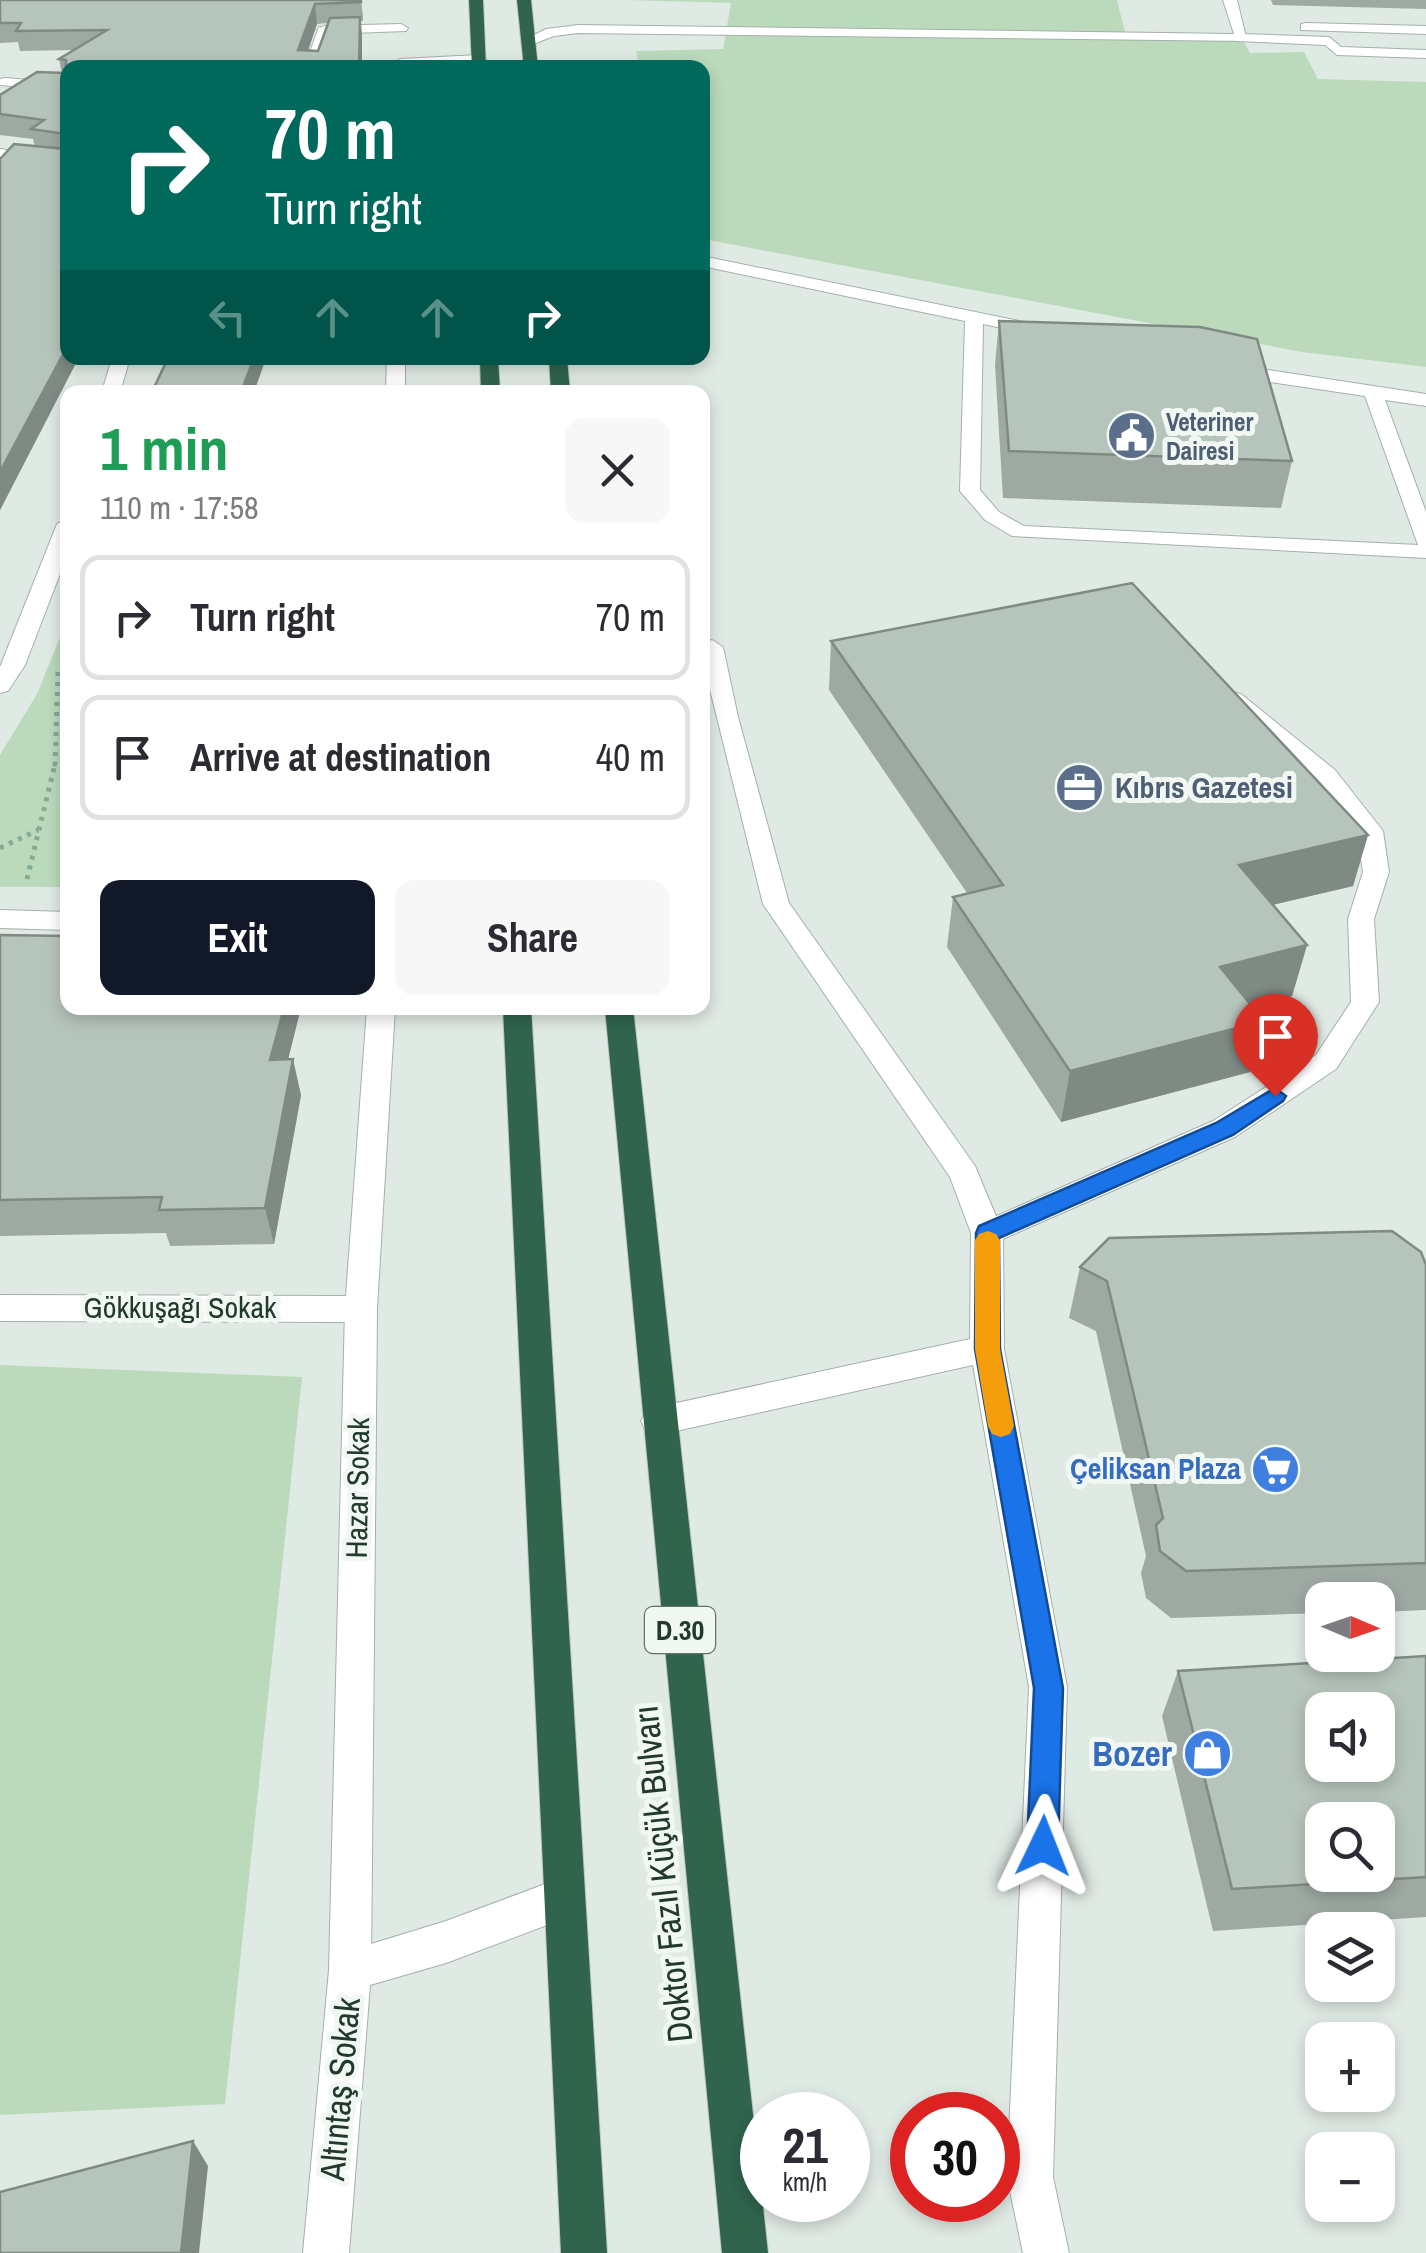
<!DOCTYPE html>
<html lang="en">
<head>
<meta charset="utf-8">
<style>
  :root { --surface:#fff; --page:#f7f7f7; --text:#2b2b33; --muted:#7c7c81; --line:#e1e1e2; --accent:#111827 }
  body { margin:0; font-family:"Archivo Narrow",sans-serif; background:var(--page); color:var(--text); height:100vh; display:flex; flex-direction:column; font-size:38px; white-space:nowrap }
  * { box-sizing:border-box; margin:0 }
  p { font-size:32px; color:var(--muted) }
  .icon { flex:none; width:55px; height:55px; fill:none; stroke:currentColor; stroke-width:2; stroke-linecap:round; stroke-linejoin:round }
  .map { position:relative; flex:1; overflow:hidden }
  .side { position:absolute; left:60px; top:385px; width:650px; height:630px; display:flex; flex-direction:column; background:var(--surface); border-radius:20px; box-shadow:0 5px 15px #0003 }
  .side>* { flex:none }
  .top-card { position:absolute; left:60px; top:60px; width:650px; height:305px; border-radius:20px; box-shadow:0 5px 15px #0003; background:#00695c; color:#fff; overflow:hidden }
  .needle { width:65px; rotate:92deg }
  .controls { position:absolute; left:1305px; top:1582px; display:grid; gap:20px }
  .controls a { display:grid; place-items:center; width:90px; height:90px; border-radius:20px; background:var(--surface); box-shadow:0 5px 15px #0003; font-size:50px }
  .speed { position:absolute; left:740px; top:2092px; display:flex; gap:20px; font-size:50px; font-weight:700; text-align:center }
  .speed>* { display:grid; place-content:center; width:130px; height:130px; border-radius:50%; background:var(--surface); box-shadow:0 5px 15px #0003; line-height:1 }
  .speed small { font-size:25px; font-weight:400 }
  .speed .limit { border:15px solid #d22; background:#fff; color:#111 }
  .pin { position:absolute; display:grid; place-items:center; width:85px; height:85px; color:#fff; margin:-102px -42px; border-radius:50% 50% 50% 0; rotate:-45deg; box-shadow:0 0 10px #0007 }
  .pin .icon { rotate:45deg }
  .me { position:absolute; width:110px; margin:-55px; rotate:2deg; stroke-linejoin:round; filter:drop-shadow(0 0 8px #0008) }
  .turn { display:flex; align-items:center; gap:35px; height:210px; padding:0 40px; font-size:45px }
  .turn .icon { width:130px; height:130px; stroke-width:2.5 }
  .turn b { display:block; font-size:70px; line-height:85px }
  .lanes { display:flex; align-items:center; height:95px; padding:0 40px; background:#0003; justify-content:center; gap:50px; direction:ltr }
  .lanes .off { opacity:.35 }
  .round { display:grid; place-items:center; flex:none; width:105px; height:105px; border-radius:20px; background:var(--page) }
  .summary { display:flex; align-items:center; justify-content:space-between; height:170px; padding:0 40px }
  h1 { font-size:60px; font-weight:700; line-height:75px; color:#1e9e55 }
  .cta { display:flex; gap:20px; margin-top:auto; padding:20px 40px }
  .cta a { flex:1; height:115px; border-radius:20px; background:var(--accent); color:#fff; font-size:40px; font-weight:700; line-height:115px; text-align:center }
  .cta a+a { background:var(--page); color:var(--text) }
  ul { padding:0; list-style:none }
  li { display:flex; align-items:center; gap:30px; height:125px; margin:0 20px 15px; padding:0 20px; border:5px solid var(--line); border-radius:20px }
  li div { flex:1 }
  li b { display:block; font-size:38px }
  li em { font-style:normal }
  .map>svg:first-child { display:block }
</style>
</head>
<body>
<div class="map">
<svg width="1426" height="2253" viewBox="0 0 1426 2253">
  <rect width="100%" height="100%" fill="#e0eae4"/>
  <!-- green -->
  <g fill="#bbdabc">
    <path d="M627,0H1117L1126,36L1242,38L1250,53L1304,52L1318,79L1426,82V367L1302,352L703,239L702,68L640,67L636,51L723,49L731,3Z"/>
    <path d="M67,620V887H0V755L37,694Z"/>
    <path d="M0,1365L302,1377L225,2104L0,2115Z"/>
  </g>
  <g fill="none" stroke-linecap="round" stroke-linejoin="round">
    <defs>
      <g id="lane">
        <path d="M1306,23L1426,26V34L1301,30V24Z"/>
        <path d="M319,27L331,30L318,68H304Z"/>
        <path d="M1242,34L1329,37L1341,47L1426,50V58L1337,55L1325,45L1237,41L1235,38Z"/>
        <path d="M5,78L68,83V91L0,85V79Z"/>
        <path d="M1233,692L1241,694L1335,770L1383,831L1389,872L1374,919L1379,1002L1336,1069L1235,1137L998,1241L987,1245L976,1241L971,1233L976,1225L1213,1121L1316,1055L1351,1002L1348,919L1363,872L1357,832L1317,780L1225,704L1221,699L1225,694Z"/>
        <path d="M361,1296L373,1300L377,1309L371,1970L365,1985L350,1991L335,1985L329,1970L345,1309L349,1300Z"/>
      </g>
      <g id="street">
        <path d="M1223,0H1237L1247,41L578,33L554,36L528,46L521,42L546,29L578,25L1234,34Z"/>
        <path d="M401,24L408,28L406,31L324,34L317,30L324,26Z"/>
        <path d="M479,55L486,59L484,62L400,67L393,63L400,59Z"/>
        <path d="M0,149L68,158V168L0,159Z"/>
        <path d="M702,256L1043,326V334L1037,335L983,324L980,490L999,512L1024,526L1418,545L1365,396L1229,376L1220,370L1229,364L1426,394V406L1385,400L1426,512V558L1012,536L985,520L960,491L965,321L702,266Z"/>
        <path d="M112,358H130L120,392H102Z"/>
        <path d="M387,358H405V392H386Z"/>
        <path d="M68,518V553L25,665L8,691L0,693V667L57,524Z"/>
        <path d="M712,640L723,647L738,717L789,903L975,1166L1003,1233L1004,1349L1067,1687L1053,2177L1069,2253H1023L1007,2177L1029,1687L973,1365L658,1435L646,1431L641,1421L646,1411L658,1407L970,1339L971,1233L950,1177L763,904L702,657V644Z"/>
        <path d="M0,910L68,912V930L0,928Z"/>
        <path d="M367,1008H395L377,1309L373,1318L361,1322L0,1321V1295L346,1296Z"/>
        <path d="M564,1877L579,1883L585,1898L579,1913L446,1963L370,1985L349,2253H303L329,1970L335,1955L446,1921Z"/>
      </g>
      <g id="highway">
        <path d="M469,0H483L486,68H472Z"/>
        <path d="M517,0H531L538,68H524Z"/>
        <path d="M480,358H498L500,392H481Z"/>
        <path d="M549,358H567L570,392H551Z"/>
        <path d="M503,1008H531L607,2253H561Z"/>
        <path d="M605,1008H633L768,2253H722Z"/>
      </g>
    </defs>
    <!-- lane casing -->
    <use href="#lane" stroke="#a3b1aa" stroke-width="2"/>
    <!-- street casing -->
    <use href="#street" stroke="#a3b1aa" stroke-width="2"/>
    <!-- highway casing -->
    <use href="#highway" stroke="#bdc4c0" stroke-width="2"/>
    <!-- path -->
    <g stroke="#83ac96" stroke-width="5" stroke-dasharray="4 6" stroke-linecap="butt">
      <path d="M58,672L55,764L68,766"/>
      <path d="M0,848L38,830"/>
      <path d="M27,879L55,764"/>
    </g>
    <!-- lane -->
    <use href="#lane" fill="#fff" fill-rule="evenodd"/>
    <!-- street -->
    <use href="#street" fill="#fff" fill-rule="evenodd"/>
    <!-- highway -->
    <use href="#highway" fill="#30644d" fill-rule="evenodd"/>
  </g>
  <!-- wall -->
  <g fill="#9da9a2" fill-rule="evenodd">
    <path d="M0,0H361L363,16V21H361L362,36V68H68V358H109L108,360L77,361L0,510L35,146L33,139L0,135V95L62,73L59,59L73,50L20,51L18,42L0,43ZM328,23L318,51H308L317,24Z"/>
    <path d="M1271,0H1426V9L1273,5Z"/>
    <path d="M999,321L1292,461L1281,508L1003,498L995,365Z"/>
    <path d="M168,358H323L316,364L266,358L254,392H152Z"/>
    <path d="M831,641L1368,835L1353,886L1272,905L1307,945L1292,996L1252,1006L1250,1072L1061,1122L947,947L953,897L967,893L829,690Z"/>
    <path d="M0,935L288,1059L301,1095L274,1244L170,1246L166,1233L0,1236Z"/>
    <path d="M1426,1265V1610L1378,1612V1600H1322V1613L1171,1618L1146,1598L1141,1573L1146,1556L1096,1331L1069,1318L1080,1267Z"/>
    <path d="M1426,1656V1917L1213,1931L1162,1716L1178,1671Z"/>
  </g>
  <!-- shaded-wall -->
  <g fill="#7f8a84">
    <path d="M315,4L317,24L302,68L298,50Z"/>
    <path d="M360,17L362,36V68H359Z"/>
    <path d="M68,345V358H77V361L0,510V472Z"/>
    <path d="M254,358H266L254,392H241Z"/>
    <path d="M1368,835L1353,886L1226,916L1239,865Z"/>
    <path d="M1307,945L1292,996L1207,1018L1220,967Z"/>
    <path d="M284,1008H301L279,1096L270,1060Z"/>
    <path d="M1264,1021L1250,1072L1061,1122L1070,1071Z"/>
    <path d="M293,1059L301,1095L274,1244L265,1208Z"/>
    <path d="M193,2141L208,2166L199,2253H181Z"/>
  </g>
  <!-- building -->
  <g fill="#b6c5bc" stroke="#7f8a84" stroke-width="2.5" fill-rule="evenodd">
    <path d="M0,0H361V2L315,4L298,50L318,51L330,18L360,17L359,68H68V345L0,472V159L14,144L66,149V134L31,129L44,120L0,114V95L37,72L66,73V60L59,59L107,30L16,31L21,23H0Z"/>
    <path d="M999,321L1200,327L1257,339L1292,461L1009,451Z"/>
    <path d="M168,358H254L241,392H152Z"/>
    <path d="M1132,583L1368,835L1239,865L1307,945L1220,967L1264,1021L1070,1071L953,897L1003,885L831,641Z"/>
    <path d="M0,935L68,936V1008H284L270,1060L293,1059L265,1208L159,1210L162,1197L0,1200Z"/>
    <path d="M1392,1231L1421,1252L1426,1265V1563L1186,1571L1160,1551L1156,1525L1163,1518L1107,1281L1080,1267L1109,1238Z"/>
    <path d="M1426,1656V1877L1232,1889L1178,1671ZM1322,1710H1378V1765H1322ZM1322,1820H1378V1875H1322Z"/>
    <path d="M193,2141L181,2253H0V2192Z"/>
  </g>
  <!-- route -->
  <path fill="#1a73e8" stroke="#114b97" stroke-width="2.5" d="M1275,1088L1286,1096L1283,1101L1233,1135L999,1238L1000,1349L1063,1688L1058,1846L1054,1857L1043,1861L1032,1857L1027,1846L1034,1688L975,1349L976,1233L979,1226L1216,1123Z"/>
  <!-- slow -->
  <path fill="#f59e0b" d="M988,1231L996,1234L1000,1240V1349L1014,1426L1010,1434L1001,1437L992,1434L988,1426L975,1349V1240L979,1234Z"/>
  <!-- icons -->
  <defs>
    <symbol id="civic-disc" viewBox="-11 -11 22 22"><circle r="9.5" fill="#5c6f8a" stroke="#f1f7f2"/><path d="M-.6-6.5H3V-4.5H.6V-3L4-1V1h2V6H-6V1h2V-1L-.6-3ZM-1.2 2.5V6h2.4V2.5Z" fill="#fff"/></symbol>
    <symbol id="office-disc" viewBox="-11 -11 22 22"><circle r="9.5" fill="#5c6f8a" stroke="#f1f7f2"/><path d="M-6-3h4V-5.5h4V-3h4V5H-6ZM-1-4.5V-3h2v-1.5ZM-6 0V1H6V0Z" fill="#fff"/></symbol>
    <symbol id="supermarket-disc" viewBox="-11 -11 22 22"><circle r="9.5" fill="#3f7fe0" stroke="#f1f7f2"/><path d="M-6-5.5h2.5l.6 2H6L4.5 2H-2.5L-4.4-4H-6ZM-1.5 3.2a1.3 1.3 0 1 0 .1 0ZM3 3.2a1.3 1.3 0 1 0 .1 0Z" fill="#fff"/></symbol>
    <symbol id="shop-disc" viewBox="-11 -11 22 22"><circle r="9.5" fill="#3f7fe0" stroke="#f1f7f2"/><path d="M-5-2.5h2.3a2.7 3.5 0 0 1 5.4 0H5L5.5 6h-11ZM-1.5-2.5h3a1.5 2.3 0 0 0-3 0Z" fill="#fff"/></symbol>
  </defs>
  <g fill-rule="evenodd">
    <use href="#civic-disc" x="1104" y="408" width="55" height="55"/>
    <use href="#office-disc" x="1052" y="760" width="55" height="55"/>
    <use href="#supermarket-disc" x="1248" y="1442" width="55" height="55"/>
    <use href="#shop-disc" x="1180" y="1726" width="55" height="55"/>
  </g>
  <g text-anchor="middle" stroke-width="10" stroke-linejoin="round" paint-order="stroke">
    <!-- far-service labels -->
    <g font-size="25" font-weight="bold" fill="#4e5e75" stroke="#f1f7f2" text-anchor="start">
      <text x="1166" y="431">Veteriner<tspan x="1166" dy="29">Dairesi</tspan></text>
    </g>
    <!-- shield labels -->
    <rect fill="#f1f7f2" stroke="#607269" stroke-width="2.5" x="645" y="1607" width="70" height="46" rx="8"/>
    <g font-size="28" font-weight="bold" fill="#22392e">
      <text x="680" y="1640">D.30</text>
    </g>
    <!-- service labels -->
    <g font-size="30" font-weight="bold" fill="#4e5e75" stroke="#f1f7f2" text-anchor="start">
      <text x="1115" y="798">Kıbrıs Gazetesi</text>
    </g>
    <!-- street labels -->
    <g font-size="30" fill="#22392e" stroke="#f1f7f2">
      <text x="180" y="1318">Gökkuşağı Sokak</text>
      <text transform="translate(358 1488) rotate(-89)" y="10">Hazar Sokak</text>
    </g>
    <!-- shop labels -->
    <g font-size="30" font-weight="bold" fill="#366cbe" stroke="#f1f7f2" text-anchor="end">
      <text x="1241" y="1479">Çeliksan Plaza</text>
    </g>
    <!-- near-shop labels -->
    <g font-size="35" font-weight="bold" fill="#366cbe" stroke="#f1f7f2" text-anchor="end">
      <text x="1172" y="1766">Bozer</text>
    </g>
    <!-- near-street labels -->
    <g font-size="35" fill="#22392e" stroke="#f1f7f2">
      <text transform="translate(663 1874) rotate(-96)" y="12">Doktor Fazıl Küçük Bulvarı</text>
      <text transform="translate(340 2089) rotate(-85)" y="12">Altıntaş Sokak</text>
    </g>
  </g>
</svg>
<div class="controls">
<a><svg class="needle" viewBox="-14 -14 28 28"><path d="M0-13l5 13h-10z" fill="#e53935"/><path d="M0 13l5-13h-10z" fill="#7c7c81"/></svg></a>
<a><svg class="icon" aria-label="sound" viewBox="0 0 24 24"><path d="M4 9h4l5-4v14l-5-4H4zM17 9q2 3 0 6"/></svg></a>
<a><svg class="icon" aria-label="search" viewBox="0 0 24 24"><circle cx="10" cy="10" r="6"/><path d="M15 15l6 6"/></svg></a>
<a><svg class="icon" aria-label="layers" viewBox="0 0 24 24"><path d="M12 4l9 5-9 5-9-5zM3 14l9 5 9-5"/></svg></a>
<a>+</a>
<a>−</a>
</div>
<div class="speed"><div>21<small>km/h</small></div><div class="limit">30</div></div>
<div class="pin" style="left:1275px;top:1096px;background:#d93025"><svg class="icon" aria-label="arrive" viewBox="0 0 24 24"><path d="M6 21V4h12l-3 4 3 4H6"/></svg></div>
<svg class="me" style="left:1043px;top:1846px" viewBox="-20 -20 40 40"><path d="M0-17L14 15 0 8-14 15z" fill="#1a73e8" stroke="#fff" stroke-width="4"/></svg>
<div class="top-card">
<div class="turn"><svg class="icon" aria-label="right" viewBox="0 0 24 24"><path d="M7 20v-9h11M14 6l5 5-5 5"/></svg><div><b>70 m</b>Turn right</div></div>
<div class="lanes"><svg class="icon off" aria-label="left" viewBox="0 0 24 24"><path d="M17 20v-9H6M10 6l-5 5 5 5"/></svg><svg class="icon off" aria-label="ahead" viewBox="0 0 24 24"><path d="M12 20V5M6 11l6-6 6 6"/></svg><svg class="icon off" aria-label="ahead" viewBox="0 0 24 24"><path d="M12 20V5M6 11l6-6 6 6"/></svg><svg class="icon" aria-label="right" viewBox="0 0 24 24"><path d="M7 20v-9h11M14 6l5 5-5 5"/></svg></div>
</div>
<section class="side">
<div class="summary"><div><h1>1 min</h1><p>110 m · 17:58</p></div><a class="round"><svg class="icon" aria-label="close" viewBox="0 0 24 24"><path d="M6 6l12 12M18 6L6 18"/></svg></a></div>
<ul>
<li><svg class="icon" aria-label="right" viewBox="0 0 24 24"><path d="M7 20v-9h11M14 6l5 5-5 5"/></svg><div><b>Turn right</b></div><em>70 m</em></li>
<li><svg class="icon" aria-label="arrive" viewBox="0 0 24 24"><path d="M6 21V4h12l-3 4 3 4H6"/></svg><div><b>Arrive at destination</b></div><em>40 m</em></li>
</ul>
<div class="cta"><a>Exit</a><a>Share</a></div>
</section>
</div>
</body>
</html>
